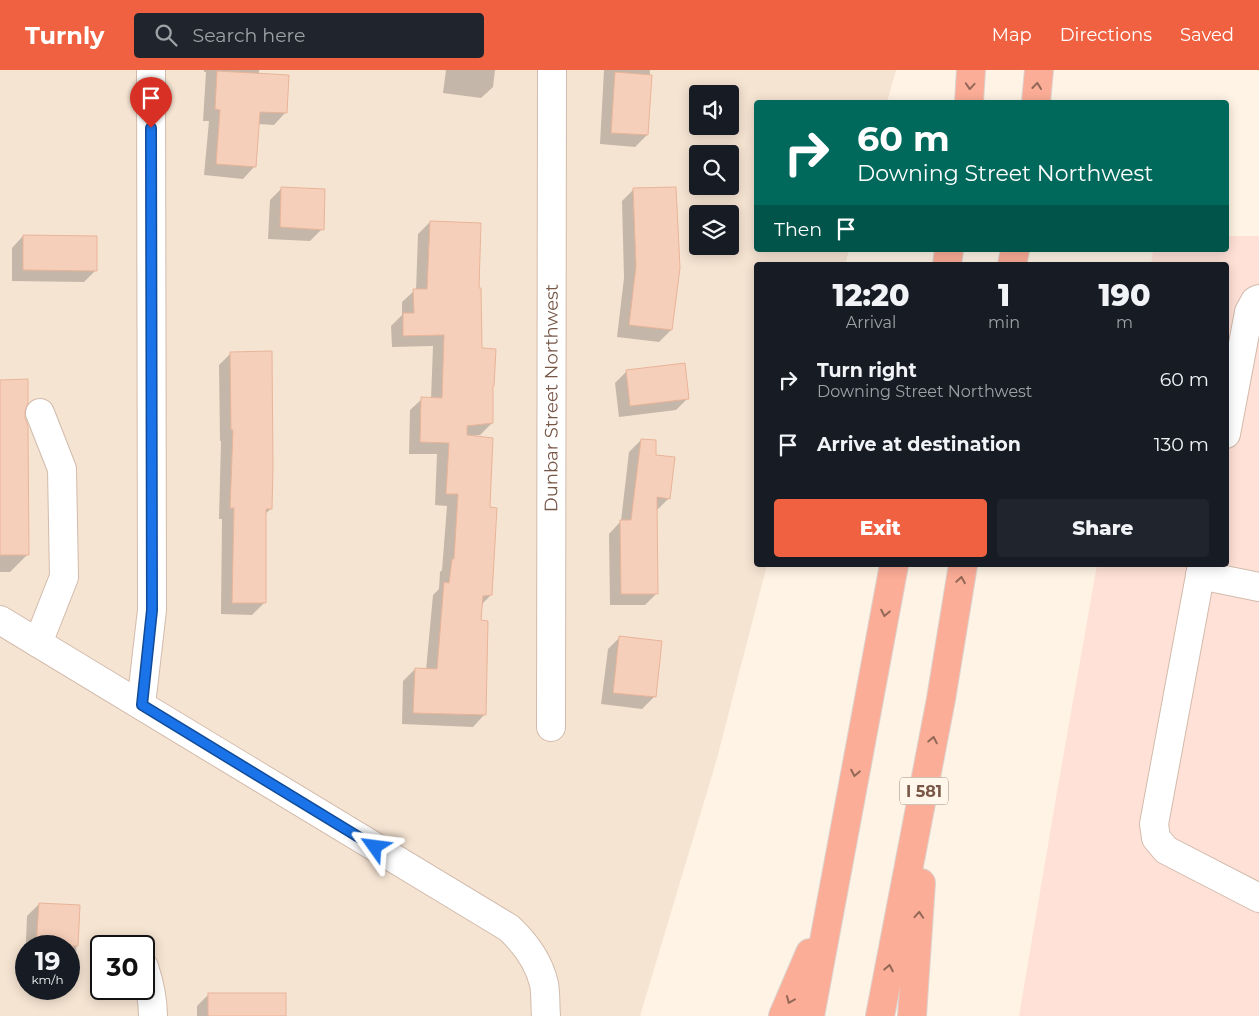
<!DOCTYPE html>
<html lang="en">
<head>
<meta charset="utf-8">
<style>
  :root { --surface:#171b24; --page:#20242c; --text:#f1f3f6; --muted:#9ea1a6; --accent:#f06141 }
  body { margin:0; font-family:Montserrat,sans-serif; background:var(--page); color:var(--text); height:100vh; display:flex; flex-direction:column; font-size:19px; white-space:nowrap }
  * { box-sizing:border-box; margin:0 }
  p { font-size:16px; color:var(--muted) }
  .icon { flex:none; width:28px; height:28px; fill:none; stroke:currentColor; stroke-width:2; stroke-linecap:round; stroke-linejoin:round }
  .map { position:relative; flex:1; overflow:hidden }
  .side { position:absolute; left:754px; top:192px; width:475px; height:305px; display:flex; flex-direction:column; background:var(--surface); border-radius:5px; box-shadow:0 2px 12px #0003 }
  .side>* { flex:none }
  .top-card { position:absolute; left:754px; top:30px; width:475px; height:152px; border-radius:5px; box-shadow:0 2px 12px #0003; background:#00695c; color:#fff; overflow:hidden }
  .controls { position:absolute; left:689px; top:15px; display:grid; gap:10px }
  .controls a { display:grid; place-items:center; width:50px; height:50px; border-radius:5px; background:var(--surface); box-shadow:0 2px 12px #0003; font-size:25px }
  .speed { position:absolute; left:15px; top:865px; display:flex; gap:10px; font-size:25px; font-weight:700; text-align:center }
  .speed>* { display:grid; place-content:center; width:65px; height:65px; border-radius:50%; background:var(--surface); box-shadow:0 2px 12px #0003; line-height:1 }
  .speed small { font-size:12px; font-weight:400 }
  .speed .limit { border:2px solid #111; border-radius:8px; background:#fff; color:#111 }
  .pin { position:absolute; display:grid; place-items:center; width:42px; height:42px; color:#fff; margin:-51px -21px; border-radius:50% 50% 50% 0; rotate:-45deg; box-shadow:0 0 5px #0007 }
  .pin .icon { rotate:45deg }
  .me { position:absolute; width:55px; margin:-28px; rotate:301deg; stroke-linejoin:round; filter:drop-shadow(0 0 4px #0008) }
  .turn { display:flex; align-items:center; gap:18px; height:105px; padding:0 20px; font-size:22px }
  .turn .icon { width:65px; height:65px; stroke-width:2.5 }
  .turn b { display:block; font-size:35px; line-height:42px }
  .then { display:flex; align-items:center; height:48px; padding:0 20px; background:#0003; gap:10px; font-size:19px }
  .eta { display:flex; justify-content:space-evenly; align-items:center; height:85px; text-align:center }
  .eta b { font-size:30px; font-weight:800; line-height:35px }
  .action { display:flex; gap:10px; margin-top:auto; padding:10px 20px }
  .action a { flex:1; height:58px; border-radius:5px; background:var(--accent); color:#fff; font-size:20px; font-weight:800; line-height:58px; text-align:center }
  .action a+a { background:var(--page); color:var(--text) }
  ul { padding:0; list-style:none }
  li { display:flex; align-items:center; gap:15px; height:65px; padding:0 20px }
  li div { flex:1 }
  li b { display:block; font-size:19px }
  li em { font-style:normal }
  header { display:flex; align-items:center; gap:30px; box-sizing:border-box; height:70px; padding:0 25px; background:var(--accent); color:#fff }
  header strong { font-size:24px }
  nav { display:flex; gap:28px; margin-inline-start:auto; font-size:18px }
  .search { width:350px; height:45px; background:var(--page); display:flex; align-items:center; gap:12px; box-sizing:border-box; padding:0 18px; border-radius:5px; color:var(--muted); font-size:19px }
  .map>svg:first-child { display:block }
</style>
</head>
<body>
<header>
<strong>Turnly</strong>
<div class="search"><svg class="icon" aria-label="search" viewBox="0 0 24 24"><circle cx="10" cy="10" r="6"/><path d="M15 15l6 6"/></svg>Search here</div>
<nav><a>Map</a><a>Directions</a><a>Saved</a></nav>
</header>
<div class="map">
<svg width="1259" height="946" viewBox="0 0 1259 946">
  <rect width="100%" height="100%" fill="#fef3e4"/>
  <!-- residential -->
  <path fill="#f6e4d2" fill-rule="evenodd" d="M0,0H896L887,32H756V180H849L845,195H756V495H767L716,692L640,946H0ZM698,24H730V56H698ZM698,84H730V116H698ZM698,144H730V176H698ZM26,876H69V919H26ZM101,876H144V919H101Z"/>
  <!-- commercial -->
  <path fill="#ffe1d7" d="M1226,166H1259V946H1019L1057,722L1097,495H1226V195H1151L1153,180H1226Z"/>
  <!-- shadow -->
  <g fill="#0003">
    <path d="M204,0H259V5L285,43L274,55L258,54L254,97L243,109L204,105L209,51H203L206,2H204Z"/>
    <path d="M446,0H495L493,17L481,28L443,23Z"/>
    <path d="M604,0H650L647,65L635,77L600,74Z"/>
    <path d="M282,118L322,159L310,171L268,169L270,130Z"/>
    <path d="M634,119L671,260L659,272L617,267L624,208L622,131Z"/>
    <path d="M430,152L478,220L481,280L492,317V353L480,365L470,366L488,438L491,525L481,535L480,551L484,645L473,657L402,654L403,611L415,599L426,600L433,525L439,519L440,502L442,500L447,436L435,435L437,384H409L410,340L422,329H431L433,276L392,277L391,256L402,245V232L414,221H416L418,164Z"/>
    <path d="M23,166L96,200L84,212L12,211V178Z"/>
    <path d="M231,283L271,439L265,444L264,533L252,545L221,544L222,449H219L221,371H220L219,295Z"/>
    <path d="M627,301L688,328L676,340L619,347L615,313Z"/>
    <path d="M0,311L23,341L27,485L10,502H0Z"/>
    <path d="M641,370L655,387L669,428L657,440H656L657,523L645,535H610L609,464L621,451L629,382Z"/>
    <path d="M619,568L654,627L642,639L601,634L608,579Z"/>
    <path d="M39,834L79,836L76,885L69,893V876H26V895H25L27,846Z"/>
    <path d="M209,924L285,946H197V936Z"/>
  </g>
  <!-- building -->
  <g fill="#f5cfba" stroke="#e9b499">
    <path d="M217,1L289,5L287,43L260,42L256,97L216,94L220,40L215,39Z"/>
    <path d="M615,2L652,5L648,65L611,63Z"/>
    <path d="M281,117L325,119L324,160L280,157Z"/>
    <path d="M676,117L680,198L672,260L629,255L636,196L633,118Z"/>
    <path d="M430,151L481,153L479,218H481L482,278L496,279L494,316H493V353L467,356V365L493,368L490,437L497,438L492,525L483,526L481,550L488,551L486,645L413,643L415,598L437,599L444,512L449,513L452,489H454L458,424H446L449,373L420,372L421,327L442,328L444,265L403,266V243H414L413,219H427Z"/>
    <path d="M23,165L97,166V201L23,200Z"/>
    <path d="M272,281L273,397L272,439H266V533H232L234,438H230L233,360H231L230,282Z"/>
    <path d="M685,293L689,329L630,336L626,300Z"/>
    <path d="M28,309V333L25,341V348L28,356L29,485H0V310Z"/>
    <path d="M641,369L656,370V385L675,387L670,429L657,427L658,524H621L620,450H631Z"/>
    <path d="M619,566L662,571L656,627L613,623Z"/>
    <path d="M39,833L80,835L78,876H36Z"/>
    <rect x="208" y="923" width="78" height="23"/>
  </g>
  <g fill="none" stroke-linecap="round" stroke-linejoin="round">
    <defs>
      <g id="minor">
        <path d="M1226,364L1249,242L1255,231L1259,229"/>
        <path d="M1202,495L1154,754L1156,768L1166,780L1259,828"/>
        <path d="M1200,505L1259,517"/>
        <path d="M0,550L509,858C525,873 539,892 544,914C546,924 545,936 546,946"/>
        <path d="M38,573L64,507L62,399L40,343"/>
        <path d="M141,635L152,540L151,0"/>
        <path id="s1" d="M551,657L552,0"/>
        <path d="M144,897C149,912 153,930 153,946"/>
      </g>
      <g id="highway">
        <path d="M969,32L971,0"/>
        <path d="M1036,32L1039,0"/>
        <path d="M947,195L949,180"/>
        <path d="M1012,195L1015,180"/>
        <path d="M783,946L810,883"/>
        <path d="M810,946L894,495"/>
        <path d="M880,946L941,629L963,495"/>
        <path d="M912,946L921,813"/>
      </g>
    </defs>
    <!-- minor casing -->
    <use href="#minor" stroke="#d2bbac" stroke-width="30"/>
    <!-- highway casing -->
    <use href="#highway" stroke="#dcd3cf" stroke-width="30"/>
    <!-- minor -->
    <use href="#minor" stroke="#fff" stroke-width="28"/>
    <!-- highway -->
    <use href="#highway" stroke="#fcad97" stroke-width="28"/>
  </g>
  <!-- one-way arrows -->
  <defs><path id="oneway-chevron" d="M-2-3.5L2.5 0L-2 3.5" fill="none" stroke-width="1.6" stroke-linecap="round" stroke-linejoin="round" transform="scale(1.25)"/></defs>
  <g stroke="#926857">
    <use href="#oneway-chevron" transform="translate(970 16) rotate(94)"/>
    <use href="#oneway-chevron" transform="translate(1037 16) rotate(-84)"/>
    <use href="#oneway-chevron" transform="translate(961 510) rotate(-81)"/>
    <use href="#oneway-chevron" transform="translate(885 543) rotate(101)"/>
    <use href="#oneway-chevron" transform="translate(933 670) rotate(-79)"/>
    <use href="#oneway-chevron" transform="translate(855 703) rotate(101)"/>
    <use href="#oneway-chevron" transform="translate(919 845) rotate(-86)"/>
    <use href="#oneway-chevron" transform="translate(889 898) rotate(-79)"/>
    <use href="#oneway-chevron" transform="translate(790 930) rotate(113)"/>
  </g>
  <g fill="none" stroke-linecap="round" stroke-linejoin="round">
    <defs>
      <path id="route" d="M151,58L152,540L142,635L375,777"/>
    </defs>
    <!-- route casing -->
    <use href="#route" stroke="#114b97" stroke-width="12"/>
    <!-- route -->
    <use href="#route" stroke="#1a73e8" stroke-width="9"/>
  </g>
  <g text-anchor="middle" stroke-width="4.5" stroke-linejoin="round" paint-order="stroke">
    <!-- shield labels -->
    <rect fill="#fff7ec" stroke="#a08778" stroke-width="1" x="900" y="707.5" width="48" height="27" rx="4"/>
    <g font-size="16" font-weight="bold" fill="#785747">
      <text x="924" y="727">I 581</text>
    </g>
    <!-- street labels -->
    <g font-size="18" fill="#785747" stroke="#fff7ec">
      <text dy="6" stroke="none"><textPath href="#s1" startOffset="329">Dunbar Street Northwest</textPath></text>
    </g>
  </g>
</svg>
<div class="controls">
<a><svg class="icon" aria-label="sound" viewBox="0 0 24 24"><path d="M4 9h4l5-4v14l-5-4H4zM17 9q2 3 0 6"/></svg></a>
<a><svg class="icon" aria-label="search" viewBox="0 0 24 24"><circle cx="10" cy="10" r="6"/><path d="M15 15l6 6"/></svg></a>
<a><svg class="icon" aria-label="layers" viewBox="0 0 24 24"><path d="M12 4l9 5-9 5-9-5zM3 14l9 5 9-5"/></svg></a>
</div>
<div class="speed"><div>19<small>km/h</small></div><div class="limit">30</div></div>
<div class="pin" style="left:151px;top:58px;background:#d93025"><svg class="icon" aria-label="arrive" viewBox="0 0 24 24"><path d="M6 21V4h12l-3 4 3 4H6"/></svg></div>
<svg class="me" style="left:375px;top:777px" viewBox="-20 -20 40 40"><path d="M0-17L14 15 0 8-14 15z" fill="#1a73e8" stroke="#fff" stroke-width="4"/></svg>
<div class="top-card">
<div class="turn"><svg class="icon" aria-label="right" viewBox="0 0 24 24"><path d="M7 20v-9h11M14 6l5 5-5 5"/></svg><div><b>60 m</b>Downing Street Northwest</div></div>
<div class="then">Then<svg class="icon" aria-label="arrive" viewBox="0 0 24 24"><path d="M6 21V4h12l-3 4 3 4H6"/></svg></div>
</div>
<section class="side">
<div class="eta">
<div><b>12:20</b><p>Arrival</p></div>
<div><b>1</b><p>min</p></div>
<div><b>190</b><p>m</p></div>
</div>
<ul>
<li><svg class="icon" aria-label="right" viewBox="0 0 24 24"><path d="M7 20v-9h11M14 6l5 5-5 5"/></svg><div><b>Turn right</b><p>Downing Street Northwest</p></div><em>60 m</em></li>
<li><svg class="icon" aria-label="arrive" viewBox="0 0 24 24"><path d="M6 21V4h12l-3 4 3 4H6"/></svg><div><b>Arrive at destination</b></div><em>130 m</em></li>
</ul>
<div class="action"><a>Exit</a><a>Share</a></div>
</section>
</div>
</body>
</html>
